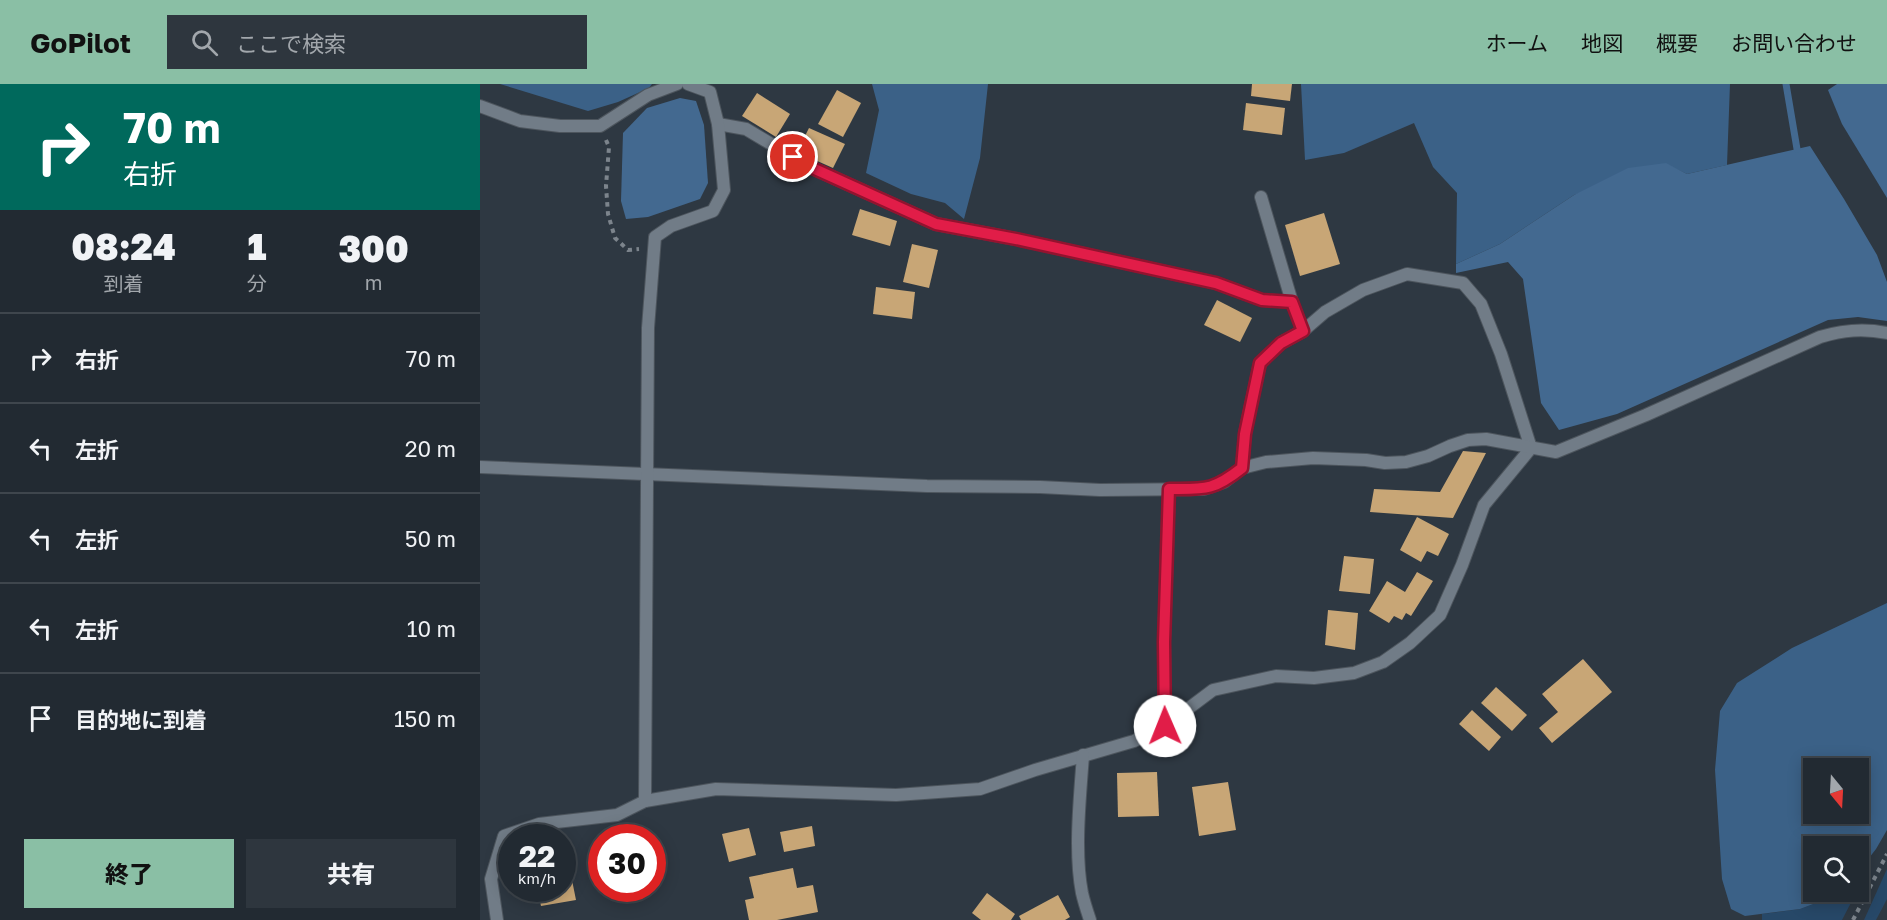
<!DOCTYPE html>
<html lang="ja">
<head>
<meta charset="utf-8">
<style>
  :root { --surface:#222a32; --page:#2e363e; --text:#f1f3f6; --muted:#a2a7ac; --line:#3f464d; --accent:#8abfa5 }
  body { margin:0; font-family:"Golos Text","Noto Sans JP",sans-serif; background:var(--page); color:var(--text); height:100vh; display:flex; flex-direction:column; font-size:22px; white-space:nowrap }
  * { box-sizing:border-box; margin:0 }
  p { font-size:20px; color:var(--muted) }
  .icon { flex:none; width:33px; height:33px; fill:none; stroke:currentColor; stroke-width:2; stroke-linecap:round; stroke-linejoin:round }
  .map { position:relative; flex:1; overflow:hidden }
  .panel { display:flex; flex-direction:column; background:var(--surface); width:480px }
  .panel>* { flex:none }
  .banner { background:#00695c; color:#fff; overflow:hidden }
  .needle { width:39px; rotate:162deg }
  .tools { position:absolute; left:1323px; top:674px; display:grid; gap:12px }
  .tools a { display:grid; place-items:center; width:66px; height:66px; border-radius:0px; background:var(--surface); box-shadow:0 3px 15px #0003,0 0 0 2px var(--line); font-size:30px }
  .speed { position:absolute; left:18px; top:740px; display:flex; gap:12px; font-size:30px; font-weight:700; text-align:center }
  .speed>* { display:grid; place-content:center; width:78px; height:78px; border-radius:50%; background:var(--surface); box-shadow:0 3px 15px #0003,0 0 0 2px var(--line); line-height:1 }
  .speed small { font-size:15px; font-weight:400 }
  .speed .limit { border:9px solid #d22; background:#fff; color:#111 }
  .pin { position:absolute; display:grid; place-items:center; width:51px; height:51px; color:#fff; margin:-26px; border:3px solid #fff; border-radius:50%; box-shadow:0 2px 6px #0007 }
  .me { position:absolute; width:66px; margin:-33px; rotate:359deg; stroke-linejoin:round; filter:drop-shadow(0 0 4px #0008) }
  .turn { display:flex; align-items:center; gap:21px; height:126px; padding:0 24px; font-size:27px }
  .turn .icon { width:78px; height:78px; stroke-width:2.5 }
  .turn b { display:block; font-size:42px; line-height:51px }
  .eta { display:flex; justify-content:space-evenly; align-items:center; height:102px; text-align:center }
  .eta b { font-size:36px; font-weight:800; line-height:42px }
  .cta { display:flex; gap:12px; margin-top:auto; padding:12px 24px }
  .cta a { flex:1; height:69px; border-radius:0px; background:var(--accent); color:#111; font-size:24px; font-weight:800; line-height:69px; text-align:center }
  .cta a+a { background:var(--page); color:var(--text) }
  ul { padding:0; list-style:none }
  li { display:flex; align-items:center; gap:18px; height:90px; padding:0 24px; border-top:2px solid var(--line) }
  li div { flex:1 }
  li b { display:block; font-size:22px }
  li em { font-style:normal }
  header { display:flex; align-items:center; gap:36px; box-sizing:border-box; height:84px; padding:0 30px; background:var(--accent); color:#111 }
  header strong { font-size:28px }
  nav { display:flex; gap:33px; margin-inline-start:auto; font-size:21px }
  .search { width:420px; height:54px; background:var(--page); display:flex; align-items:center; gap:15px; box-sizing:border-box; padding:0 21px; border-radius:0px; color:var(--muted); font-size:22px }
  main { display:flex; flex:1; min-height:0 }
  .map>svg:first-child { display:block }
</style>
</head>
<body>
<header>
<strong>GoPilot</strong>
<div class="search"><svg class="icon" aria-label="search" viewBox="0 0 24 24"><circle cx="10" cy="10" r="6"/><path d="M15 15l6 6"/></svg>ここで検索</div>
<nav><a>ホーム</a><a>地図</a><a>概要</a><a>お問い合わせ</a></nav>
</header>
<main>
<section class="panel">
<div class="banner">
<div class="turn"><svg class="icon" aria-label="right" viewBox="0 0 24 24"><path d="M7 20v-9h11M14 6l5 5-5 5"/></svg><div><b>70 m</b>右折</div></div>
</div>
<div class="eta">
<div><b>08:24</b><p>到着</p></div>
<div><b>1</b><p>分</p></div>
<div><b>300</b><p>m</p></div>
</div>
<ul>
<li><svg class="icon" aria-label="right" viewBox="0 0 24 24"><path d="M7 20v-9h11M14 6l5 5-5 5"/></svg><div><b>右折</b></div><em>70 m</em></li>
<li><svg class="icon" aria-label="left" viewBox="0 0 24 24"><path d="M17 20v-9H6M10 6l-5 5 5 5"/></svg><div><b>左折</b></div><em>20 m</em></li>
<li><svg class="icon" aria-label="left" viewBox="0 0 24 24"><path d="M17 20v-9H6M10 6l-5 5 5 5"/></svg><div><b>左折</b></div><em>50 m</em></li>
<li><svg class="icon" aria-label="left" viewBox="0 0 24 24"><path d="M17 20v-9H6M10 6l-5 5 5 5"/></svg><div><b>左折</b></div><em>10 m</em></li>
<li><svg class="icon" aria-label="arrive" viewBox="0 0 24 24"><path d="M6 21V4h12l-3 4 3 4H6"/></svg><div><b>目的地に到着</b></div><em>150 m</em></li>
</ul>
<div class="cta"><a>終了</a><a>共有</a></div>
</section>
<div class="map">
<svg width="1407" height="836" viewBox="0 0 1407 836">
  <rect width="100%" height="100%" fill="#2e3842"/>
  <!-- green -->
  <g fill="#274868">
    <path d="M1407,785V815L1396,836H1384Z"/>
    <path d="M1362,807H1377L1362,836H1282V830L1320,825L1360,810Z"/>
  </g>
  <!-- forest -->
  <g fill="#3b6187" fill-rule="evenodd">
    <path d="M20,0H172L169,4L138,18L108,27Z"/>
    <path d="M392,0H508L500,74L484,135L465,119L431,110L386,89L399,26Z"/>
    <path d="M821,0H1250L1247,81L1207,90L1186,80L1094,111L1020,160L976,180L977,109L953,83L934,39L864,69L825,76Z"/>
    <path d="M1407,519V746L1396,765L1379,787L1378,762H1334V807H1362L1360,810L1320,825L1265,832L1251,825L1242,795L1235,686L1240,627L1257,599L1312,564ZM1334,684H1378V729H1334Z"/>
  </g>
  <!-- water -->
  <g fill="#436990">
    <path d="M1357,0H1407V114L1362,40L1348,6Z"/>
    <path d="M200,14L216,17L224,41L228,99L220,115L168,133L146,135L141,117L143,49L167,24Z"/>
    <path d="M1330,62L1364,115L1397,171L1407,198V237L1378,233L1348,236L1137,330L1079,346L1061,319L1043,195L1028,178L976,189V180L1020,160L1094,111L1148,84L1186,79L1207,90Z"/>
  </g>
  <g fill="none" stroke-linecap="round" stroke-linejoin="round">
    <!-- stream -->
    <path stroke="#436990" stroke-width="7" d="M1306,0L1317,65"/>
  </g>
  <!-- building -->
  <g fill="#c8a676">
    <path d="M772,0H812L810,17L771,12Z"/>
    <path d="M357,6L381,19L363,53L338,40Z"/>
    <path d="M277,9L310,30L296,53L262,32Z"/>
    <path d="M766,19L805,24L802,51L763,46Z"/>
    <path d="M329,44L365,60L353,84L317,68Z"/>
    <path d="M380,125L417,137L410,162L372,151Z"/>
    <path d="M844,129L860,180L820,192L805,141Z"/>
    <path d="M432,160L458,166L449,204L423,198Z"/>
    <path d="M396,203L435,208L432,235L393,230Z"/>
    <path d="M737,216L772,234L760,258L724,241Z"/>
    <path d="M983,367L1006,369L973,434L890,428L894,405L960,408Z"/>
    <path d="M937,433L969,450L958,472L947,467L941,478L920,466Z"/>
    <path d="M864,472L894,475L890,510L859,507Z"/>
    <path d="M937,488L953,497L931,532L926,529L922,536L914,532L909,539L889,527L907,497L925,508Z"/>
    <path d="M848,526L878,529L875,566L845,561Z"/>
    <path d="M1103,575L1132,608L1072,659L1059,644L1078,628L1062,610Z"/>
    <path d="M1016,603L1047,631L1032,647L1001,619Z"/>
    <path d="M992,626L1021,653L1009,667L979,640Z"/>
    <path d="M677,688L679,732L638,733L637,689Z"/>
    <path d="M748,698L756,746L719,752L712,703Z"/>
    <path d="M332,742L335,762L304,768L300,748Z"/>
    <path d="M269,744L276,771L249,778L242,750Z"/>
    <path d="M313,784L317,804L333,801L338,828L297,836H269L265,816L274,814L269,793Z"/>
    <path d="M91,791L96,816L61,822L57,804H82V792Z"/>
    <path d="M507,809L535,830L531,836H501L492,829Z"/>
    <path d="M578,811L590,833L585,836H541L539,832Z"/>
  </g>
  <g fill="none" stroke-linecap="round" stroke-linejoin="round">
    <defs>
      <g id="street">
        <path d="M0,22L40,37L80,42H120L168,11L197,0"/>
        <path d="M238,40L266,45L328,82L456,140L536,155L736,199L782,216L812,218L823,247"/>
        <path d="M781,113L812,218"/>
        <path d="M0,383L447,402L560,403L620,406L724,405L744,398L762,384L765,349L780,279L801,259L823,247L845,228L883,206L927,190L983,199L1001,220L1021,270L1051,364L1004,421L982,481L960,531L930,559L903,578L874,589L834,594L796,592L733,606L685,642L654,657L555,686L500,705L416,711L236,705L165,717L137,731L59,740L24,752L11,795L17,836"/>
        <path d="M762,384L786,378L833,374L886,376L905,379L926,378L948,372L970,362L988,356L1006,355L1076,368L1166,331L1340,253C1363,246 1383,244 1407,249"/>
        <path d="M685,642L684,558L689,405"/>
        <path d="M603,671C600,713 594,768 602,809C604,818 607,827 610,836"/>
        <path d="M165,717L168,244L175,153L191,142L233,127L244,106L238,40L230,8L208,0"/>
      </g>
    </defs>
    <!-- street casing -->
    <use href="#street" stroke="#4d555d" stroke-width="14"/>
    <!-- path -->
    <g stroke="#7c848c" stroke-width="4" stroke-dasharray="4.5 4.5" stroke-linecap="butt">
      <path d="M126,56L129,63L126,102L128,130L135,154L148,166L159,165"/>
      <path d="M1373,836L1407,770"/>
    </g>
    <!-- street -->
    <use href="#street" stroke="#717c87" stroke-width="12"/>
  </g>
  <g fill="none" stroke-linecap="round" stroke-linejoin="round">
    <defs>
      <path id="route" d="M313,73L328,82L456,140L536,155L736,199L782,216L812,218L823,247L801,259L780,279L765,350L762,384C733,407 725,405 689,405L684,558L685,642"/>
    </defs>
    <!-- route casing -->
    <use href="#route" stroke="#92132f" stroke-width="15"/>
    <!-- route -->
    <use href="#route" stroke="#e11d48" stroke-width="10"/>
  </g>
</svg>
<div class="tools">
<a><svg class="needle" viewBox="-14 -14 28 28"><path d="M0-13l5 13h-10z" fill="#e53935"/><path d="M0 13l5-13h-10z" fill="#a2a7ac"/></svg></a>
<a><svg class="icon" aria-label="search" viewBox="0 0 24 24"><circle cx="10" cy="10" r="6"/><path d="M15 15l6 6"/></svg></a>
</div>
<div class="speed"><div>22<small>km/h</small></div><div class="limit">30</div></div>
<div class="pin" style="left:313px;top:73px;background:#d93025"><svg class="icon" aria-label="arrive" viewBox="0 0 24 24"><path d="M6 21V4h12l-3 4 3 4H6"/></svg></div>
<svg class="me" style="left:685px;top:642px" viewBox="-20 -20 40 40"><circle r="19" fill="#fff"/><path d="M0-13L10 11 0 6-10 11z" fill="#e11d48"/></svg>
</div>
</main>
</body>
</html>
